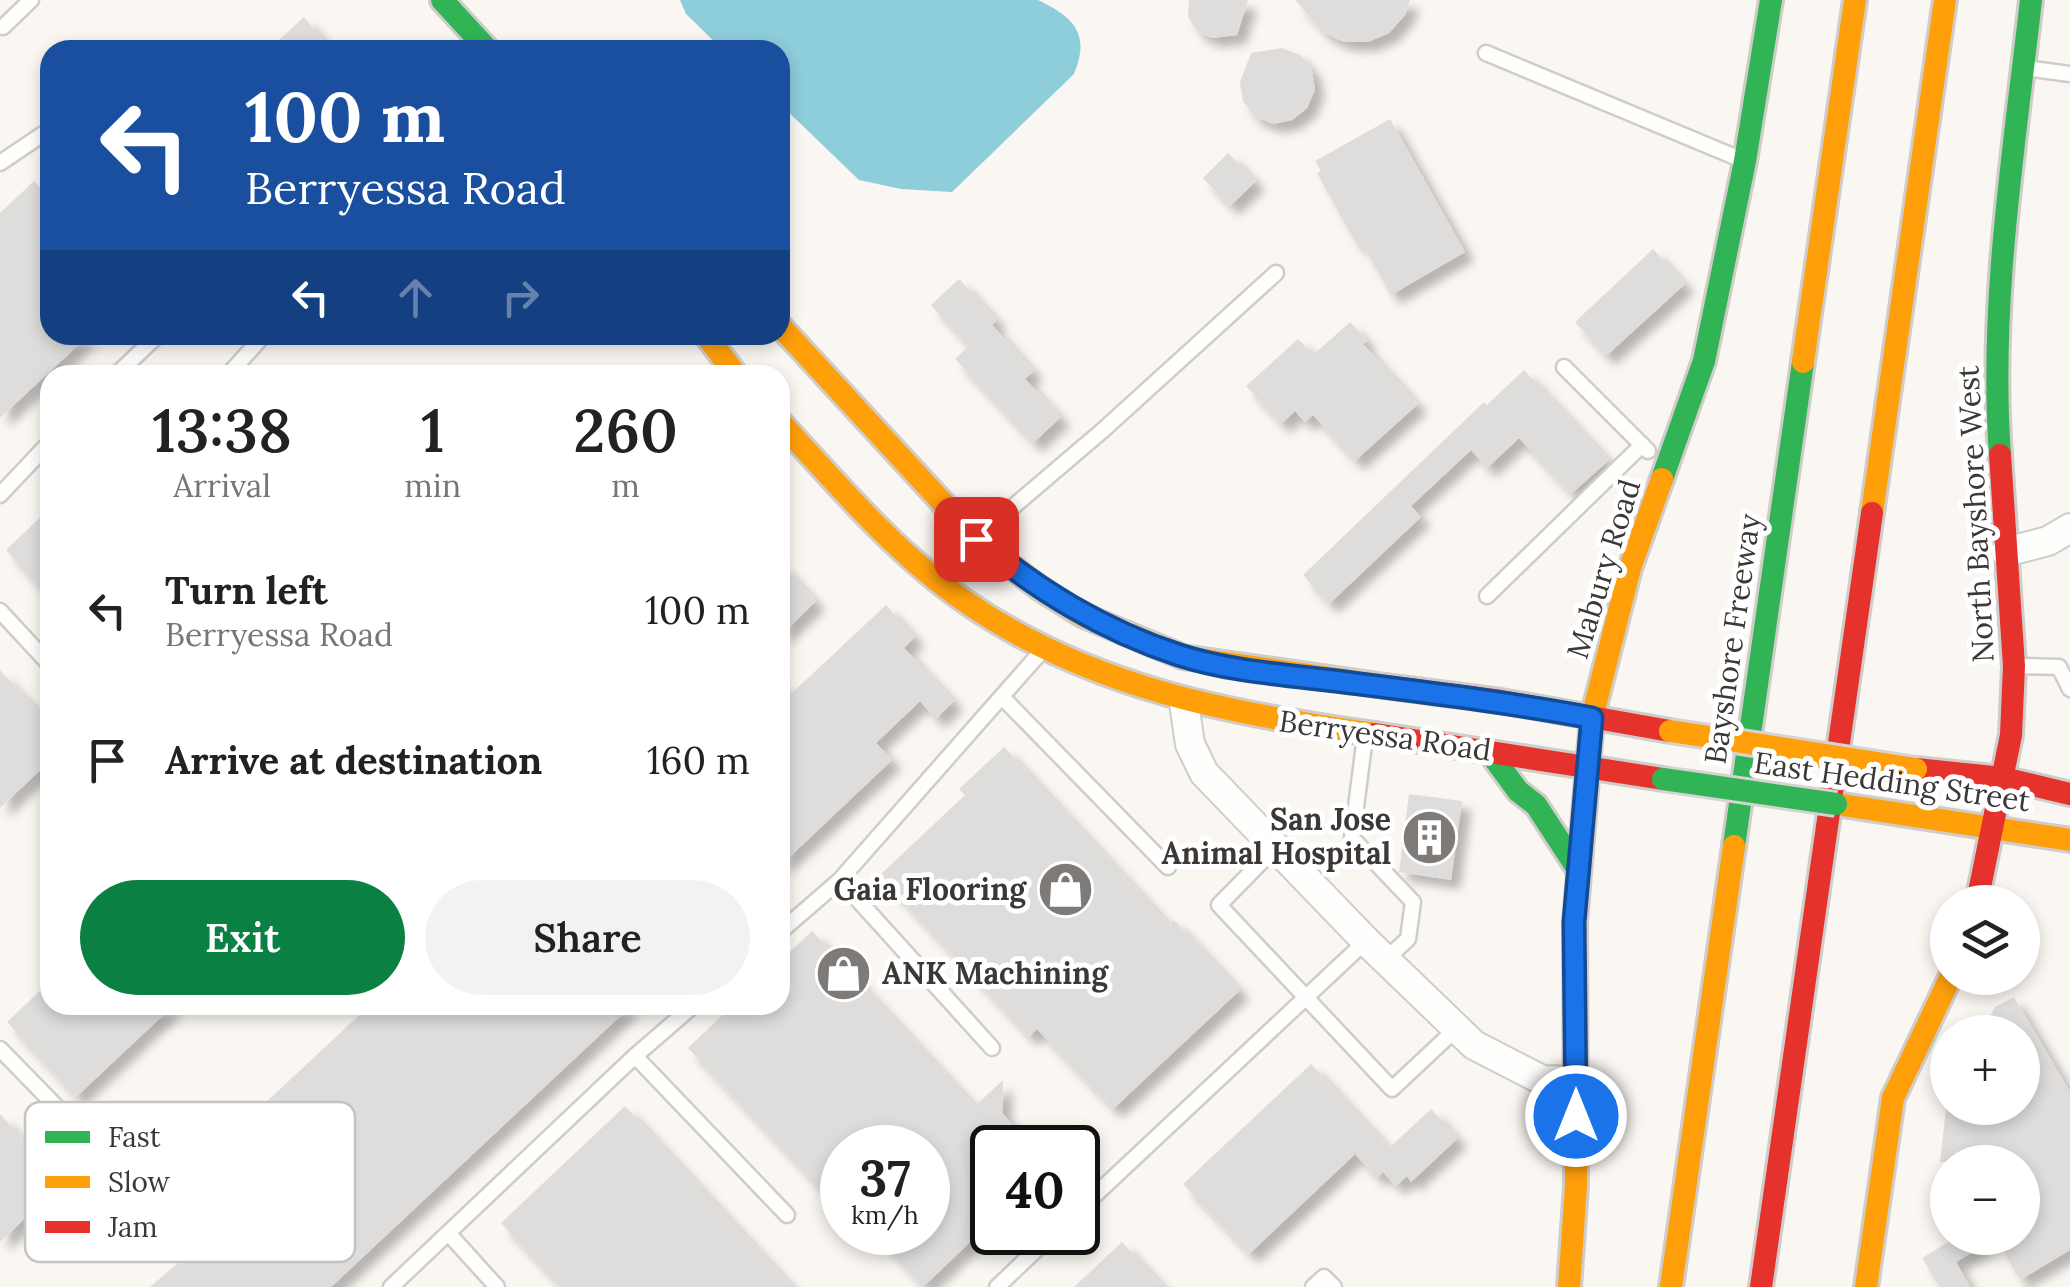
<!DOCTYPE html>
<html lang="en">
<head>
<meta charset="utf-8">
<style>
  :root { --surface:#fff; --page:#f2f2f2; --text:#222; --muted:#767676; --accent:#0b8043 }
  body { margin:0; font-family:Lora,serif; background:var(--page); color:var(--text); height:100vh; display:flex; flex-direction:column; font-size:38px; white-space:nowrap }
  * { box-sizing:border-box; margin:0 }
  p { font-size:32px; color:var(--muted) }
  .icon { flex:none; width:55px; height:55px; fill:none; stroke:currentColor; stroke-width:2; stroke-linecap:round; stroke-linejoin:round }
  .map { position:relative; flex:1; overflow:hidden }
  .drawer { position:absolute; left:40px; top:365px; width:750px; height:650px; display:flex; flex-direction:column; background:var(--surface); border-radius:30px; box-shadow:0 5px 15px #0003 }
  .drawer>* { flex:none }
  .top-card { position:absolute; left:40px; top:40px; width:750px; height:305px; border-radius:30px; box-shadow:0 5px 15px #0003; background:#1a4fa0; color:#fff; overflow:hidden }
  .buttons { position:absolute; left:1930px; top:885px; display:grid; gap:20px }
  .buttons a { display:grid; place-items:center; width:110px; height:110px; border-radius:50%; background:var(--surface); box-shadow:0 5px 15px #0003; font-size:50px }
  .speed { position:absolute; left:820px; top:1125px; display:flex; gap:20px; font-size:50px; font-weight:700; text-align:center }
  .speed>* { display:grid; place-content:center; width:130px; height:130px; border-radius:50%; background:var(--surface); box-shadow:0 5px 15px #0003; line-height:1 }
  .speed small { font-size:25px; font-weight:400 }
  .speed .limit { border:5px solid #111; border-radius:15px; background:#fff; color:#111 }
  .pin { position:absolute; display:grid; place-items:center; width:85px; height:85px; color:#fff; margin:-42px; border-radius:20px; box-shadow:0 5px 15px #0006 }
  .me { position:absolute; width:110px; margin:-55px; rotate:0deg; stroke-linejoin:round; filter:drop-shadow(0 0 8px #0008) }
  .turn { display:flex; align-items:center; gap:35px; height:210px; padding:0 40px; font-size:45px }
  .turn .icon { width:130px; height:130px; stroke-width:2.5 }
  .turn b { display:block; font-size:70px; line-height:85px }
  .lanes { display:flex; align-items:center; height:95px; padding:0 40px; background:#0003; justify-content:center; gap:50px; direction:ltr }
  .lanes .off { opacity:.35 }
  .eta { display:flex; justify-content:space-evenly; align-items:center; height:170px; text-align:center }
  .eta b { font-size:60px; font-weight:600; line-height:70px }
  .action { display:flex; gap:20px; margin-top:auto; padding:20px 40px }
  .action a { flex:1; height:115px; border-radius:60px; background:var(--accent); color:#fff; font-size:40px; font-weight:600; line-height:115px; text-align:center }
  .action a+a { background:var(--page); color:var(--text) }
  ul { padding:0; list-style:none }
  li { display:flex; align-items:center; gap:30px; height:150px; padding:0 40px }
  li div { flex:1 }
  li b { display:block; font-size:38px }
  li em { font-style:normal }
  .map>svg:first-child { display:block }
</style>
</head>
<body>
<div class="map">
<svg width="2070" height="1287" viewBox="0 0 2070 1287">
  <defs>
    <filter id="shadow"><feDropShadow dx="9" dy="9" stdDeviation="5" flood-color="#0004"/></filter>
  </defs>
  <rect width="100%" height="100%" fill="#faf6f2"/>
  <!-- water -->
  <path fill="#8ecdda" d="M680,0H1038C1073,17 1091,33 1074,74L952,192L901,189L859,180L780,104V50H723L686,14Z"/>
  <!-- building -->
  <g fill="#dfdddc" filter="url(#shadow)">
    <path d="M1189,0H1248L1237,35L1212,38L1197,31L1188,17Z"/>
    <path d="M1295,0H1410L1405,15L1389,33L1368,42H1344L1323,32Z"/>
    <path d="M304,17L332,50H268Z"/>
    <path d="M1282,48L1300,55L1312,71L1315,90L1307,108L1292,120L1273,124L1254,116L1243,101L1240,82L1251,53Z"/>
    <path d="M1390,119L1465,252L1391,295L1360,241L1356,244L1317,173L1321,171L1315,161Z"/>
    <path d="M1228,153L1256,181L1230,206L1203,178Z"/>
    <path d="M34,181L50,198V335H89L0,418V213Z"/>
    <path d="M1653,249L1685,284L1606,356L1575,322Z"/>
    <path d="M959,279L997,320L992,325L1034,371L1025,379L1061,417L1033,443L955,359L969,346L931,305Z"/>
    <path d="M1350,322L1367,341L1363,344L1418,404L1355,461L1313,415L1305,422L1295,411L1281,424L1246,386L1298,339L1313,355Z"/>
    <path d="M1524,370L1609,460L1571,494L1519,438L1487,468L1471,450L1411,506L1421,517L1329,604L1303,575L1484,402L1487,405Z"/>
    <path d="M50,508V598L6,550Z"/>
    <path d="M780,562L816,601L780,636Z"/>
    <path d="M886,605L915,637L904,648L954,701L936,719L920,701L876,743L892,760L780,866V680L792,693Z"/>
    <path d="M0,670L50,724V761L0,808Z"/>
    <path d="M1004,747L1169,924L1174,920L1240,990L1113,1109L1037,1029L1029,1037L879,876L965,795L959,789Z"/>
    <path d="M1409,794L1462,801L1451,880L1399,872Z"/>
    <path d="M812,931L975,1106L1003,1080V1114L1033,1148H992V1221L923,1287L873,1232H928V1148H842V1212L688,1048L733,1005H780V961Z"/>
    <path d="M50,981V1005H174L76,1097L7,1022Z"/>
    <path d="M2014,997L2070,1092V1250L2020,1280L1996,1238L1956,1262L1970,1287H1940L1922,1258L1955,1238H2022V1162H1940L1946,1108H2022V1032H1982L1995,1007Z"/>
    <path d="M370,1005H632L331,1287H150L193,1250L154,1207Z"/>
    <path d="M1311,1064L1389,1148L1431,1109L1458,1138L1411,1182L1407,1176L1396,1186L1383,1172L1377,1178L1355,1154L1249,1254L1183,1184Z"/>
    <path d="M625,1106L793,1287H561L501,1223Z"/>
    <path d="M0,1114L63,1182L0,1242Z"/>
    <path d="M1122,1242L1164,1287H1074Z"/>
  </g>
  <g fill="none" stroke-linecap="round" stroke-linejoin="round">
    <defs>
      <g id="lane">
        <path d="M3,27L31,0"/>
        <path d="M1486,53L1740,159"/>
        <path d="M2025,68L2070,74"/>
        <path d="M0,163L43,134L50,141"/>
        <path d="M1564,367L1648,451"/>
        <path d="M116,375L158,335"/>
        <path d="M228,375L264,335"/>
        <path d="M0,495L50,442"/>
        <path d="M980,535L1102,431L1276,273"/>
        <path d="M1487,596L1642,445"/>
        <path d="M0,611L50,665"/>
        <path d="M2019,666L2059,667L2070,689"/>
        <path d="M1003,698L1168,867"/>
        <path d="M1365,737L1352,838L1413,902L1408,939L1385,960"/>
        <path d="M1277,846L1219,905L1392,1089L1457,1028"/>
        <path d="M840,880L992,1048"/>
        <path d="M780,932L840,880L1040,653"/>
        <path d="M0,1049L124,1176"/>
        <path d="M635,1056L787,1215"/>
        <path d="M1078,1211L1366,941"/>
        <path d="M449,1234L497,1287"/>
        <path d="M391,1287L635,1056L694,1005"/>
        <path d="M997,1287L1055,1232"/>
        <path d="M1313,1287L1324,1277L1334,1287"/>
      </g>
      <g id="street">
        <path d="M2006,552L2048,541L2070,528"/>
        <path d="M1184,703L1190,744L1204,773L1366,941L1474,1045L1542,1080L1576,1081"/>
      </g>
      <g id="fast">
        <path d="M442,0L488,50"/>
        <path d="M2000,455C1989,303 2014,151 2031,0"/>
        <path d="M1662,479L1704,361L1745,161L1771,0"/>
        <path d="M1488,750L1518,791L1536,805L1579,871"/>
        <path d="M1734,846L1803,362"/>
      </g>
      <g id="slow">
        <path d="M780,326L976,539L1039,588L1082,615L1183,657L1385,686"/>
        <path d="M706,335L736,375"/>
        <path d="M1803,362L1855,0"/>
        <path d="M780,422C838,485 895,553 966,602C1089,687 1230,714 1375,734"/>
        <path d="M1872,513L1945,0"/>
        <path d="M1836,804L2070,840"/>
        <path d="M1569,1287L1576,1186L1575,922L1592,718L1630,568L1662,479"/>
        <path d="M1671,1287L1734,846"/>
        <path d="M1866,1287L1893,1098L1950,978"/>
      </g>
      <g id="jam">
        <path d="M1385,686L1501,701L1670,731"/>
        <path d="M1375,734L1663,779"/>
        <path d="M1916,769L2003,778L2070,794"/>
        <path d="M1977,902L2011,735L2014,666L2000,455"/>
        <path d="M1761,1287L1872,513"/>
      </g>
    </defs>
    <!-- lane casing -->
    <use href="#lane" stroke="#d0cdc9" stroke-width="19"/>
    <!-- street casing -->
    <use href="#street" stroke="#d0cdc9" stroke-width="32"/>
    <!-- fast casing -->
    <use href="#fast" stroke="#d0cdc9" stroke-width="28"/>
    <!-- slow casing -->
    <use href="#slow" stroke="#d0cdc9" stroke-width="28"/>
    <!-- jam casing -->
    <use href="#jam" stroke="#d0cdc9" stroke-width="28"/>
    <!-- lane -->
    <use href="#lane" stroke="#fefefd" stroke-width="14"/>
    <!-- street -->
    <use href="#street" stroke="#fefefd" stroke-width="28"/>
    <!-- fast -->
    <use href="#fast" stroke="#30b455" stroke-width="22"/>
    <!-- slow -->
    <use href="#slow" stroke="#ff9f0a" stroke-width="22"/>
    <!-- jam -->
    <use href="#jam" stroke="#e5322d" stroke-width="22"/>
    <defs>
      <path id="fast-bridge" d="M1663,779L1836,804"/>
      <path id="slow-bridge" d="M1670,731L1916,769"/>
    </defs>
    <!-- fast-bridge casing -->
    <use href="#fast-bridge" stroke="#d6d4d2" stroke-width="28" stroke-linecap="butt"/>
    <!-- slow-bridge casing -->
    <use href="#slow-bridge" stroke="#d6d4d2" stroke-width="28" stroke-linecap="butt"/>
    <!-- fast-bridge -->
    <use href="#fast-bridge" stroke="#30b455" stroke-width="22"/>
    <!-- slow-bridge -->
    <use href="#slow-bridge" stroke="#ff9f0a" stroke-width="22"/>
  </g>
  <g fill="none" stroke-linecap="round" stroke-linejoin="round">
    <defs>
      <path id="route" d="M976,539C1038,590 1102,630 1179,655C1228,671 1285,675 1336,681C1422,692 1507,702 1592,718L1574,922L1576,1116"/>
    </defs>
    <!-- route casing -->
    <use href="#route" stroke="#114b97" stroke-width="25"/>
    <!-- route -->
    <use href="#route" stroke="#1a73e8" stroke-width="18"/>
  </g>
  <!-- icons -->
  <defs>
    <symbol id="building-disc" viewBox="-11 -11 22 22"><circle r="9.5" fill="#7e7a78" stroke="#fff"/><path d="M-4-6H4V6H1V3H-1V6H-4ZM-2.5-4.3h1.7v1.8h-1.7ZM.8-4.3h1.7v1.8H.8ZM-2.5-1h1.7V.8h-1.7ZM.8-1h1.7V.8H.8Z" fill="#fff"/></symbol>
    <symbol id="shop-disc" viewBox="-11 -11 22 22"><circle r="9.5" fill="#7e7a78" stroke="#fff"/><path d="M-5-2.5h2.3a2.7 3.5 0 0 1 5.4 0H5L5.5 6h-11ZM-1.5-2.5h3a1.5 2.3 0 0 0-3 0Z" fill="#fff"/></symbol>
  </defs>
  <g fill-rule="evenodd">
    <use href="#building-disc" x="1398" y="806" width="63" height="63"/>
    <use href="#shop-disc" x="1034" y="858" width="63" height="63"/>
    <use href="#shop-disc" x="812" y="942" width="63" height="63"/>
  </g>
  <g text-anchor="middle" stroke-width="10" stroke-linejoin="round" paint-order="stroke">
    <!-- street labels -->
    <g font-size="30" fill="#3b3836" stroke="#fff">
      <text transform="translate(1976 514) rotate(-93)" y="10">North Bayshore West</text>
      <text transform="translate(1604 569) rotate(-73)" y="10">Mabury Road</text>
      <text transform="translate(1733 639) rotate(-82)" y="10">Bayshore Freeway</text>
      <text transform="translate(1385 736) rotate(8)" y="10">Berryessa Road</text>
      <text transform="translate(1892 782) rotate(8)" y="10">East Hedding Street</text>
    </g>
    <!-- poi labels -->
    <g font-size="30" font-weight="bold" fill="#3b3836" stroke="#fff" text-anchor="end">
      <text x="1391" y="830">San Jose<tspan x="1391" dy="34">Animal Hospital</tspan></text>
      <text x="1026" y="900">Gaia Flooring</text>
      <text x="882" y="984" text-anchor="start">ANK Machining</text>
    </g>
  </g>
  <!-- legend -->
  <rect x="25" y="1102" width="330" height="160" rx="15" fill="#fff" stroke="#c4c3c3" stroke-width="2.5"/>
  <rect x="45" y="1131" width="45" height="12" fill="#30b455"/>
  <rect x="45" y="1176" width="45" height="12" fill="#ff9f0a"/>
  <rect x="45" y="1221" width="45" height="12" fill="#e5322d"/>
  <g font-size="28" fill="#3b3836">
    <text x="108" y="1147">Fast</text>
    <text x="108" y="1192">Slow</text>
    <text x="108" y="1237">Jam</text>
  </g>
</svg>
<div class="buttons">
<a><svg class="icon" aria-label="layers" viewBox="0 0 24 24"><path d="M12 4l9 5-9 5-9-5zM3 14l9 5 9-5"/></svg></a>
<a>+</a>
<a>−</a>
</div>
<div class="speed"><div>37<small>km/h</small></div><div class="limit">40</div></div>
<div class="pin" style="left:976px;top:539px;background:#d93025"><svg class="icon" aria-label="arrive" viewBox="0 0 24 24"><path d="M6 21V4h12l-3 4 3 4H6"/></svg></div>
<svg class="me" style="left:1576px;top:1116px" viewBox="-20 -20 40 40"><circle r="17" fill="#1a73e8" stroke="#fff" stroke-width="3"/><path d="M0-11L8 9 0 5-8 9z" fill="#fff"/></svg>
<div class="top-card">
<div class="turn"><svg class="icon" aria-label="left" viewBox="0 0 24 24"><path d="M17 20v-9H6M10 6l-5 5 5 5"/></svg><div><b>100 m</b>Berryessa Road</div></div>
<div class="lanes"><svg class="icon" aria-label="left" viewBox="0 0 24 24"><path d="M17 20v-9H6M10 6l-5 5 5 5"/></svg><svg class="icon off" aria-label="ahead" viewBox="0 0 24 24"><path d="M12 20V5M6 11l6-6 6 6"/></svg><svg class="icon off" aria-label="right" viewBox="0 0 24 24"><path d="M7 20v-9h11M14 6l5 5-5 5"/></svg></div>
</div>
<section class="drawer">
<div class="eta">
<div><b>13:38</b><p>Arrival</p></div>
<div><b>1</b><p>min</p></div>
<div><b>260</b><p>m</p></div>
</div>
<ul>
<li><svg class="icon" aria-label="left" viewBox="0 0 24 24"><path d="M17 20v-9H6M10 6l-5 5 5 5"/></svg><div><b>Turn left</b><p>Berryessa Road</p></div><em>100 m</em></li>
<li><svg class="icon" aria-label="arrive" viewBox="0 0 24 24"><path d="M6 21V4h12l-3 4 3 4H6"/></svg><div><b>Arrive at destination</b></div><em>160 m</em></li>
</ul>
<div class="action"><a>Exit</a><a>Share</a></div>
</section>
</div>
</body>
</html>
